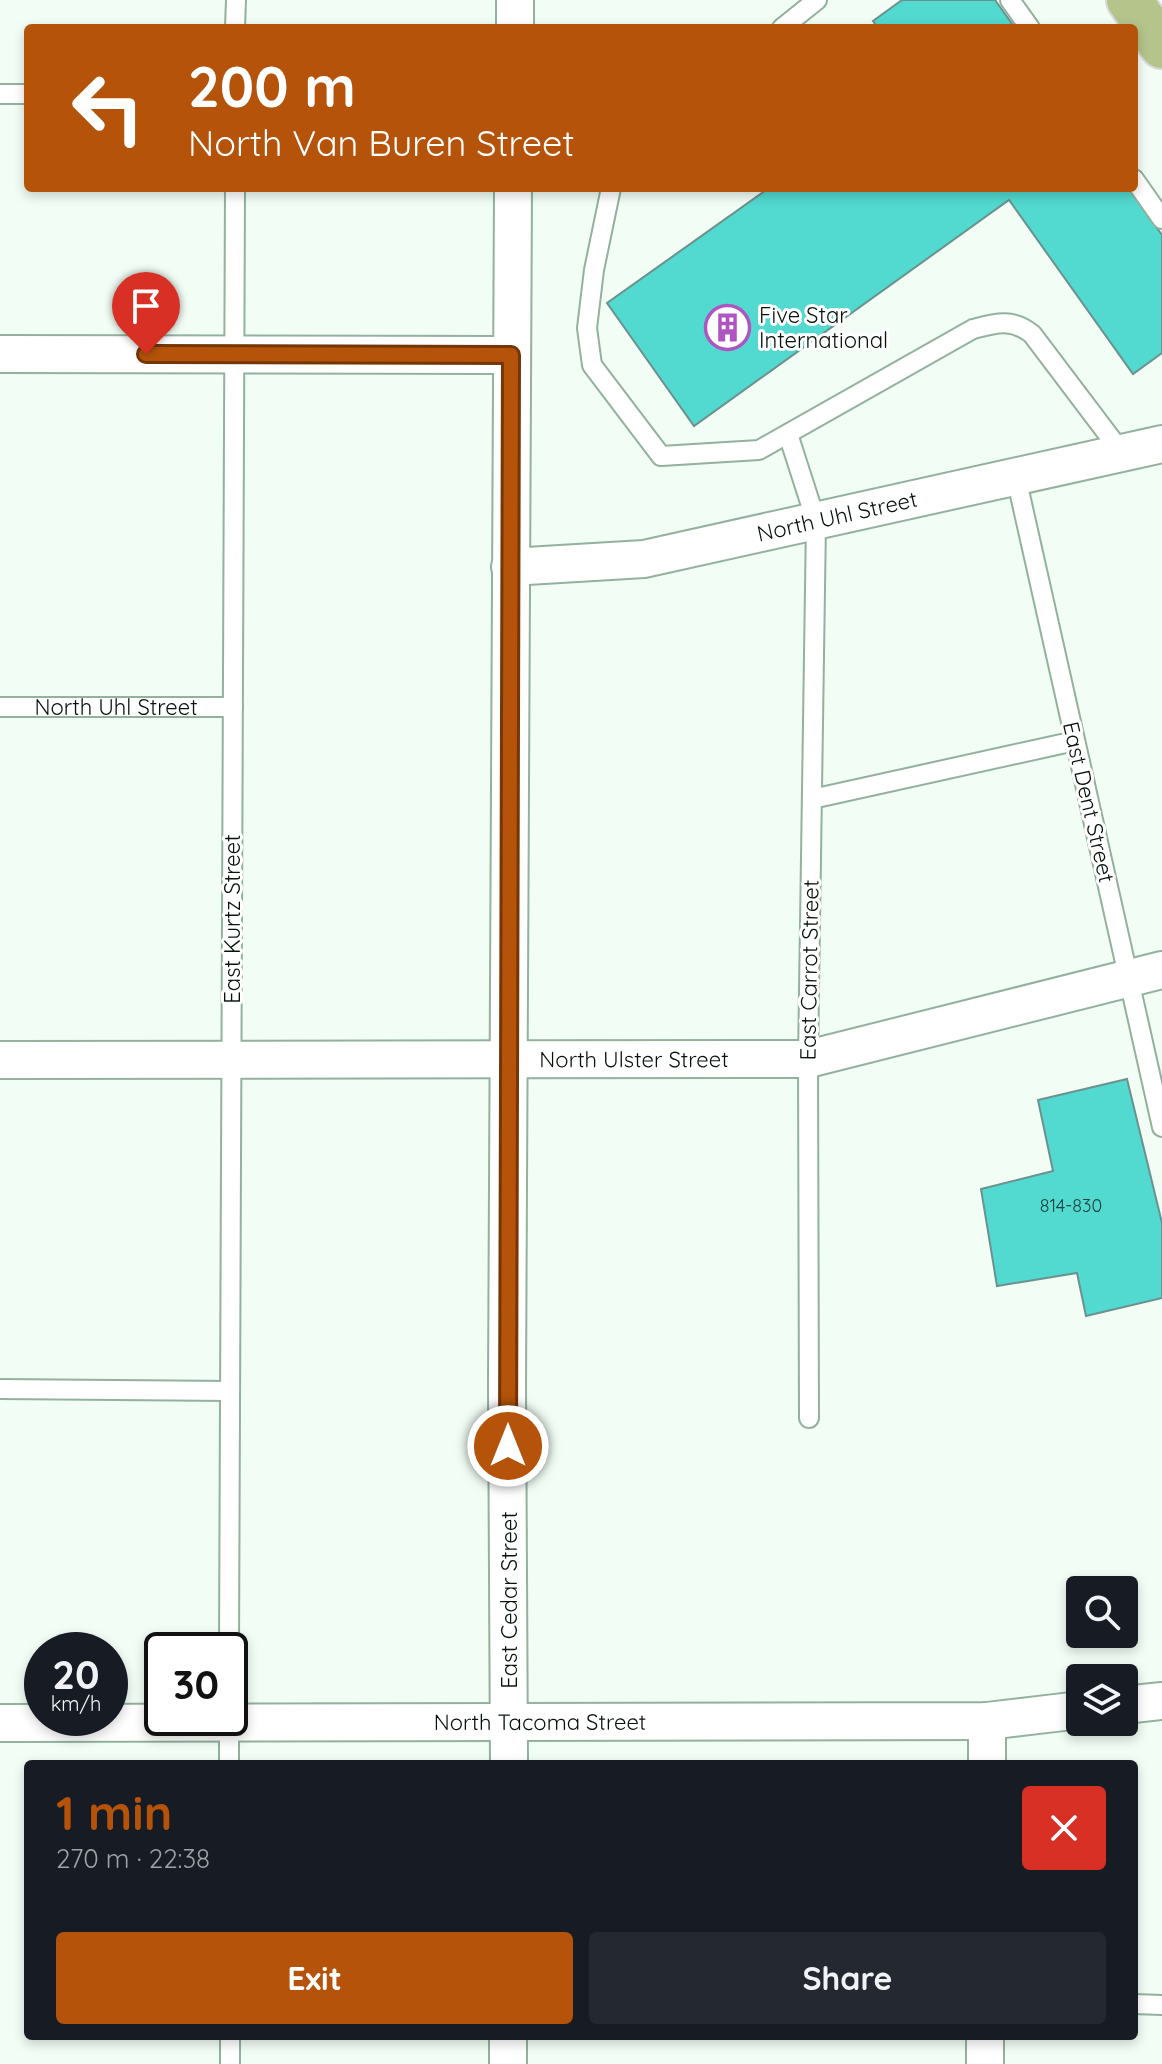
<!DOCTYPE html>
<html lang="en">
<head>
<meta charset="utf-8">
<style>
  :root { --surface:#171b24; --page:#242831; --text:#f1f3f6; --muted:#9ea1a6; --accent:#b45309 }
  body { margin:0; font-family:Quicksand,sans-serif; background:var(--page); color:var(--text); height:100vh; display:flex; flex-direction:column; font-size:30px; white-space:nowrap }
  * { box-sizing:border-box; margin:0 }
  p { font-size:26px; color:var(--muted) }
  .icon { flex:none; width:44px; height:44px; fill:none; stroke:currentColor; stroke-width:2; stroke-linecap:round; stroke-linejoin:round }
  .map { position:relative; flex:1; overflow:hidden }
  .panel { position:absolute; left:24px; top:1760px; width:1114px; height:280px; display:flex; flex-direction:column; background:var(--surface); border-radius:8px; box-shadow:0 4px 12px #0003 }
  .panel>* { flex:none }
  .banner { position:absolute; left:24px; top:24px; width:1114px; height:168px; border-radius:8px; box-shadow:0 4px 12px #0003; background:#b45309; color:#fff; overflow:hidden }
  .fabs { position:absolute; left:1066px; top:1576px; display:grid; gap:16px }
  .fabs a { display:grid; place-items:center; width:72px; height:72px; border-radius:8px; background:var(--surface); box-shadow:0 4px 12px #0003; font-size:40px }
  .speed { position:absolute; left:24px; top:1632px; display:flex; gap:16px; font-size:40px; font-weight:700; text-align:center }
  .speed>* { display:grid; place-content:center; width:104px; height:104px; border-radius:50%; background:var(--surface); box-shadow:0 4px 12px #0003; line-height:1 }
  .speed small { font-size:20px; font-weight:400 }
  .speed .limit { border:4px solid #111; border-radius:12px; background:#fff; color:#111 }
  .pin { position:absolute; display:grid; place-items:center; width:68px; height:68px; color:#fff; margin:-82px -34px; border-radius:50% 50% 50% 0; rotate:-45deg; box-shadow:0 0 8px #0007 }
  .pin .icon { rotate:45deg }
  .me { position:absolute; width:88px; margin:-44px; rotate:0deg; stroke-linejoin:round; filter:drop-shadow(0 0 6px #0008) }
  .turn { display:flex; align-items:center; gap:28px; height:168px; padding:0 32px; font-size:36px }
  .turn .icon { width:104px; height:104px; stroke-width:2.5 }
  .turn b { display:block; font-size:56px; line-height:68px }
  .round { display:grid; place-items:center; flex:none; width:84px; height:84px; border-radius:8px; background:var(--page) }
  .headline { display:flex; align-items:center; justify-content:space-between; height:136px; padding:0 32px }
  h1 { font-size:48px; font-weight:800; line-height:60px; color:var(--accent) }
  .action { display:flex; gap:16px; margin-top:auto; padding:16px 32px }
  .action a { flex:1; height:92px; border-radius:8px; background:var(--accent); color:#fff; font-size:32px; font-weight:800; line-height:92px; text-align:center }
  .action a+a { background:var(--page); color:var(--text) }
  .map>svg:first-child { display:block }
</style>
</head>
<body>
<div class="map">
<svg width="1162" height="2064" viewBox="0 0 1162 2064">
  <rect width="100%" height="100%" fill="#f1fdf5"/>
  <!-- building -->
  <g fill="#52d9d0" stroke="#6b928e" stroke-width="2">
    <path d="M902,0H995L1015,28H878L873,21Z"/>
    <path d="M769,188H1128L1162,235V353L1133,374L1009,200L694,426L607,303Z"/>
    <path d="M1127,1079L1162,1223V1298L1086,1316L1077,1273L997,1286L981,1189L1053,1171L1038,1100Z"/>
  </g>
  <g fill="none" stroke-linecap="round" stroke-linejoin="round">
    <defs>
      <g id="service">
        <path d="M1010,0L1030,28"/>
        <path d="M235,28L236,0"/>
        <path d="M782,28L817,0"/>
        <path d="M0,94H28"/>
        <path d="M1134,179L1162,219"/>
        <path d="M611,188L594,270L587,328L592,365L661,456L759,450L973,329C996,323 1012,318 1032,334L1122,453"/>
        <path d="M788,434L816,521L808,1059L809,1418"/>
        <path d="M1016,477L1162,1127"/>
        <path id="s1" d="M0,707H233"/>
        <path d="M812,799L1075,741"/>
        <path d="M0,1389L230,1391"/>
        <path d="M229,1650L235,188"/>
        <path d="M229,1719V1764"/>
        <path d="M1134,2004L1162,2005"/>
        <path d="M230,2036V2064"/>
      </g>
      <g id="minor">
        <path d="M515,28V0"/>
        <path d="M0,354L511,355"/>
        <path id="s2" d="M510,567L644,559L1162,444"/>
        <path id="s3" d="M0,1060L808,1059L1162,970"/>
        <path d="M1124,1705L1162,1701"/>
        <path id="s4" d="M0,1723L987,1721L1080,1710"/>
        <path d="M509,1764L507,1385L513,188"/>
        <path d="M987,1764V1721"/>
        <path d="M508,2064V2036"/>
        <path d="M985,2064V2036"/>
      </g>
      <path id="primary" d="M1129,0L1162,46"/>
    </defs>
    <!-- service casing -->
    <use href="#service" stroke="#93b19d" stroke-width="22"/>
    <!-- minor casing -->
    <use href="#minor" stroke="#93b19d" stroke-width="40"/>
    <!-- primary casing -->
    <use href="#primary" stroke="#d7d9d8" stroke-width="48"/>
    <!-- service -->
    <use href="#service" stroke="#fff" stroke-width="18"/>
    <!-- minor -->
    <use href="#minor" stroke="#fff" stroke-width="36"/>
    <!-- primary -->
    <use href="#primary" stroke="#b4c48b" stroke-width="44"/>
  </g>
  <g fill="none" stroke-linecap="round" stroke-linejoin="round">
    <defs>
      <path id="route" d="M146,354L511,355L508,1446"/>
    </defs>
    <!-- route casing -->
    <use href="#route" stroke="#753606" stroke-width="20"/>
    <!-- route -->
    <use href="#route" stroke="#b45309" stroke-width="14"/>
  </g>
  <!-- icons -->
  <defs>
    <symbol id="building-ring" viewBox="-11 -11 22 22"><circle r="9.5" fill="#fff" stroke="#ae55c1" stroke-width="1.5"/><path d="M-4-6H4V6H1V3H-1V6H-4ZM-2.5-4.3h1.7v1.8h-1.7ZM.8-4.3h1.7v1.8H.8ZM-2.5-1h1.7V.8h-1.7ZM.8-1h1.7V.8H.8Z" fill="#ae55c1"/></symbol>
  </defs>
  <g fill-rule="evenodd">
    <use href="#building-ring" x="702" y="302" width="51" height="51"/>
  </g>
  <g text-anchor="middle" stroke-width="6" stroke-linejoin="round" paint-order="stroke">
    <!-- number labels -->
    <g font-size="18" fill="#1a443c">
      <text x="1071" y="1212">814-830</text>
    </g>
    <!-- poi labels -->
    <g font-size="22" fill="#07120b" stroke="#fff" text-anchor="start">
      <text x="759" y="323">Five Star<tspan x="759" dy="25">International</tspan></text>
    </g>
    <!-- street labels -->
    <g font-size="22" fill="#07120b" stroke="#fff">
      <text dy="8" stroke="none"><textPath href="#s2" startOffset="332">North Uhl Street</textPath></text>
      <text dy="8" stroke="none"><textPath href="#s1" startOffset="116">North Uhl Street</textPath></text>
      <text transform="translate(1089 802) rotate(77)" y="8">East Dent Street</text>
      <text transform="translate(232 919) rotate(-90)" y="8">East Kurtz Street</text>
      <text transform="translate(809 970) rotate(-89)" y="8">East Carrot Street</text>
      <text dy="8" stroke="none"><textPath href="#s3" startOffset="634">North Ulster Street</textPath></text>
      <text transform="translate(509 1600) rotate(-90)" y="8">East Cedar Street</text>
      <text dy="8" stroke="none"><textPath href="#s4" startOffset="540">North Tacoma Street</textPath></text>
    </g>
  </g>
</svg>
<div class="fabs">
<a><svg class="icon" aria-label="search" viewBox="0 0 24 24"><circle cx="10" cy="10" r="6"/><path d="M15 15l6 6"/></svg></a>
<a><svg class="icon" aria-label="layers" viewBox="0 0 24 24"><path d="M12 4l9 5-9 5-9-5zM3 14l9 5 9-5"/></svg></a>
</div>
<div class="speed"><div>20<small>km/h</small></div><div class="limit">30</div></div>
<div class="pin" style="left:146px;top:354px;background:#d93025"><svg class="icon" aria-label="arrive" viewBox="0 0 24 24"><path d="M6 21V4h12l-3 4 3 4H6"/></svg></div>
<svg class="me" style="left:508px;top:1446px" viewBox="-20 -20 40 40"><circle r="17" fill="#b45309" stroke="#fff" stroke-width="3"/><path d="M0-11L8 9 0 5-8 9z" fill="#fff"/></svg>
<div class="banner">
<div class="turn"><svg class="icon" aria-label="left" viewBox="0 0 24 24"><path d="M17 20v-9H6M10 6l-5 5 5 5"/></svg><div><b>200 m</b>North Van Buren Street</div></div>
</div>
<section class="panel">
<div class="headline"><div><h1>1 min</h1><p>270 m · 22:38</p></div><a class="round" style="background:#d93025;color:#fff"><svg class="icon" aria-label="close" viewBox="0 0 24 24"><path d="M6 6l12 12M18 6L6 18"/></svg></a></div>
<div class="action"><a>Exit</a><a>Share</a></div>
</section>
</div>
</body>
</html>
